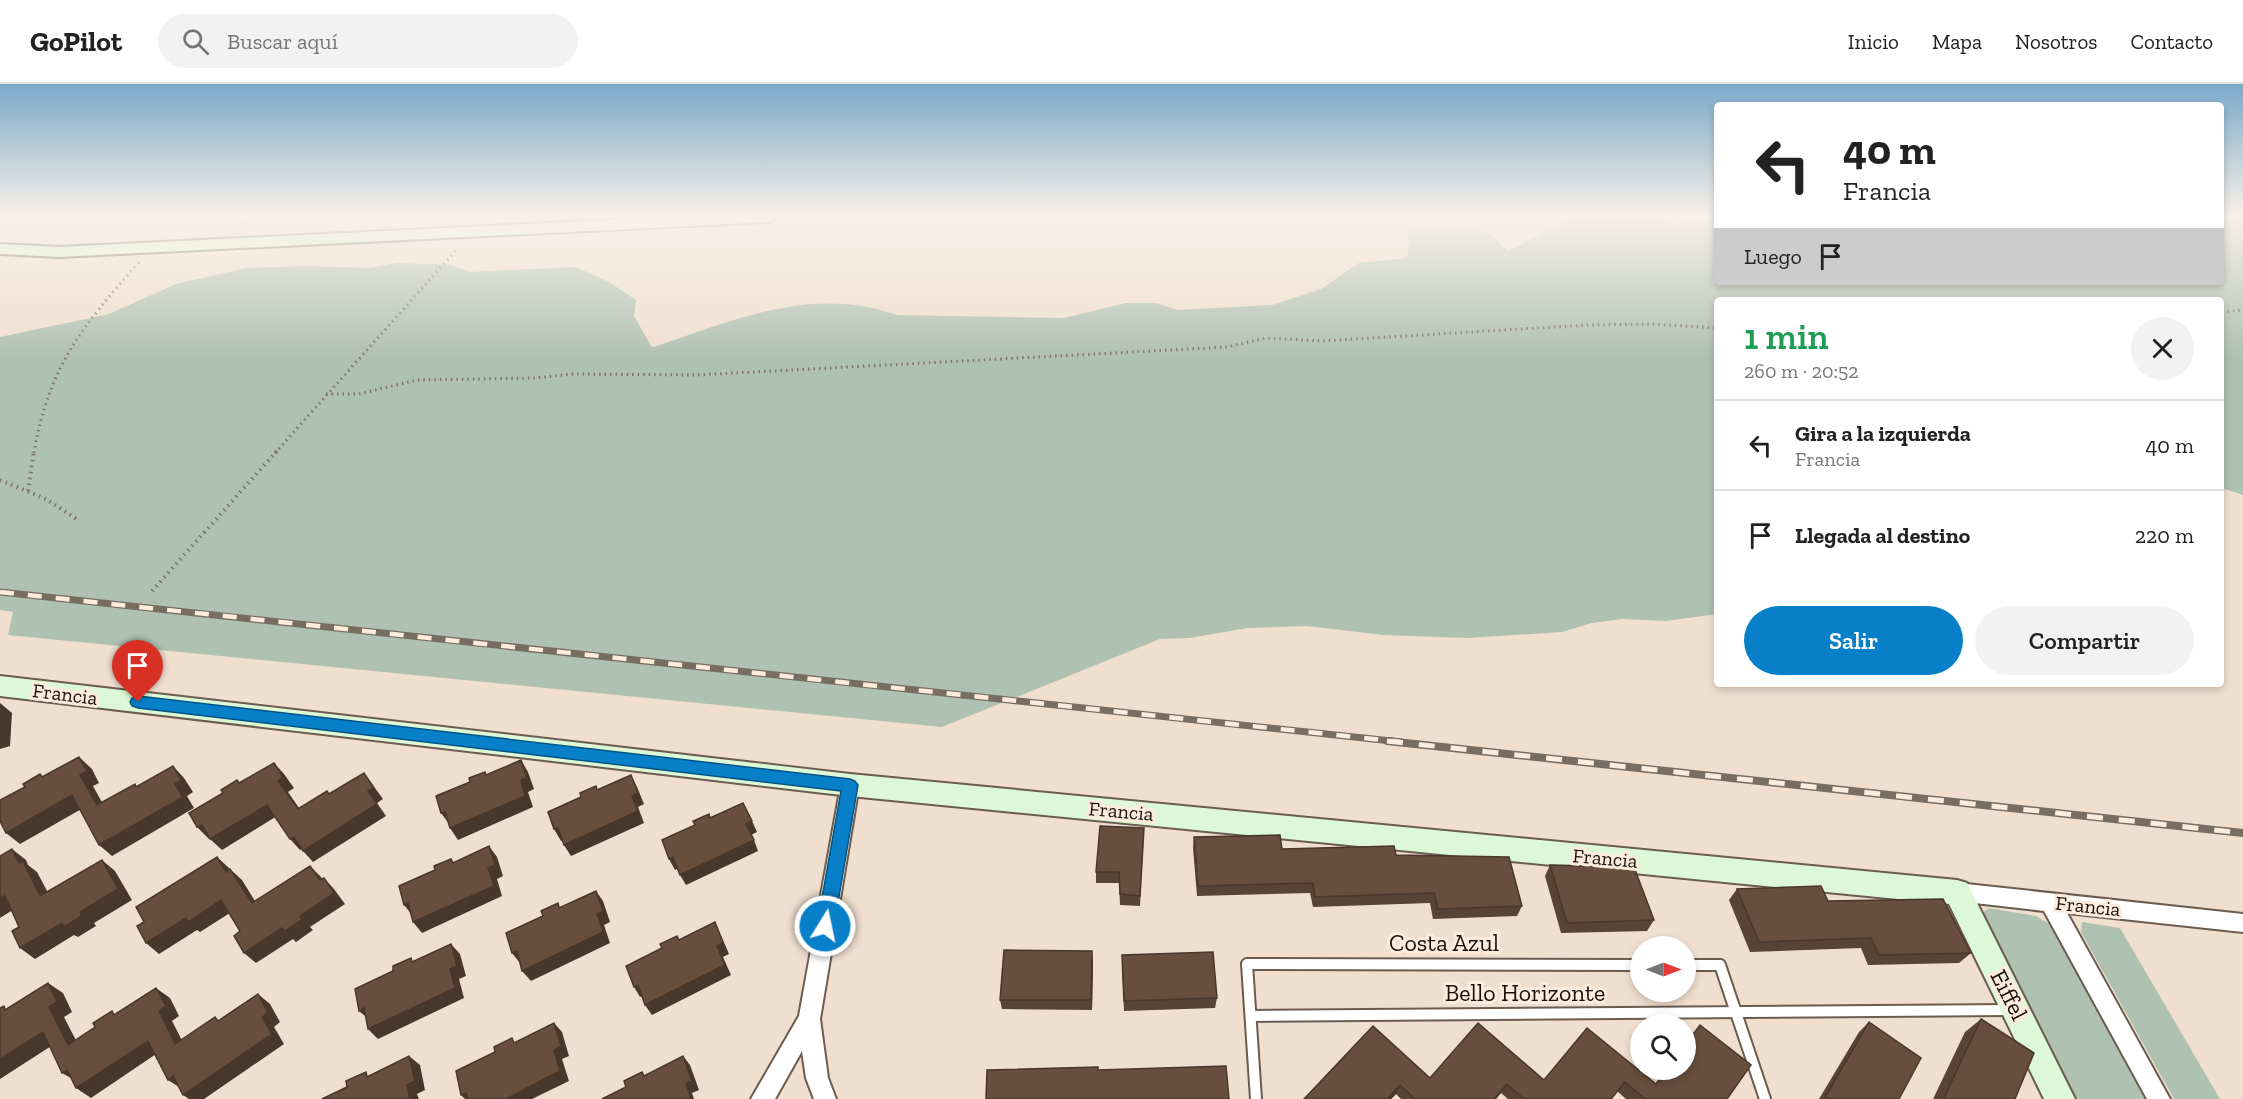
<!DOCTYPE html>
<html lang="es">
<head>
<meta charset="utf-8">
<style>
  :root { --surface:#fff; --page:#f2f2f2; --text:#222; --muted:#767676; --line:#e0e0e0; --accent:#0780c9 }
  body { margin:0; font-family:"Zilla Slab",serif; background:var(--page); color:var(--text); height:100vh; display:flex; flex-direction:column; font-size:22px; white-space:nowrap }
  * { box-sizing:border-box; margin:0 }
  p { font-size:20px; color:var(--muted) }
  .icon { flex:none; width:33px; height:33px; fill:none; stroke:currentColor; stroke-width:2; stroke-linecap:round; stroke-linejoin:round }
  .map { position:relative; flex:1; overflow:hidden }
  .panel { position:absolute; left:1714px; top:213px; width:510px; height:390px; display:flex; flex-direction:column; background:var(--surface); border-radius:6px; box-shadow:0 3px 9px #0003 }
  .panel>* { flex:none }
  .top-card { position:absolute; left:1714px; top:18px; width:510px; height:183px; border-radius:6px; box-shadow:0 3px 9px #0003; background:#fff; color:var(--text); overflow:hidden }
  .needle { width:39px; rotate:90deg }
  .tools { position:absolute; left:1630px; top:852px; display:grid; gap:12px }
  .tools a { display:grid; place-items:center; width:66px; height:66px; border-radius:50%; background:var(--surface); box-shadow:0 3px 9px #0003; font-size:30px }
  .pin { position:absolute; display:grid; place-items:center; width:51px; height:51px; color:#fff; margin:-62px -26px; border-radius:50% 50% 50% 0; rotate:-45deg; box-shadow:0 0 6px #0007 }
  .pin .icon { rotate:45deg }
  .me { position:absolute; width:66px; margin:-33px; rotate:10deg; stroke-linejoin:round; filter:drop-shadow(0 0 4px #0008) }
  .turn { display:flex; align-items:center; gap:21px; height:126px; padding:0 30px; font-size:27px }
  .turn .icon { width:78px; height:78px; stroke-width:2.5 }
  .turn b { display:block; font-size:42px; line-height:51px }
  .then { display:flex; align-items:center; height:57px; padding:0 30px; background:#0003; gap:12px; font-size:22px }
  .round { display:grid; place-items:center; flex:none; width:63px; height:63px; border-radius:32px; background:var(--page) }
  .summary { display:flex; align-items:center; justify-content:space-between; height:102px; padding:0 30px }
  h1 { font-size:36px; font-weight:600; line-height:45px; color:#1e9e55 }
  .primary-button { display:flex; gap:12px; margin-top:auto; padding:12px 30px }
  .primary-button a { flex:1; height:69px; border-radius:36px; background:var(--accent); color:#fff; font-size:24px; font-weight:600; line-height:69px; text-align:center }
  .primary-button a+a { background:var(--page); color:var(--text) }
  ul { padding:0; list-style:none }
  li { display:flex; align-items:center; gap:18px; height:90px; padding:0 30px; border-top:2px solid var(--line) }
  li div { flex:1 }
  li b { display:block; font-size:22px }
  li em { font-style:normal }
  header { display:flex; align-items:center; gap:36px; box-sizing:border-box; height:84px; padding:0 30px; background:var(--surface); border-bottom:2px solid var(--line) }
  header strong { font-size:28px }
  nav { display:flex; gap:33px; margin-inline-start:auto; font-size:21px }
  .search { width:420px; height:54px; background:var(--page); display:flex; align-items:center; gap:15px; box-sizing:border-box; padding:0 21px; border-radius:33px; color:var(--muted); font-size:22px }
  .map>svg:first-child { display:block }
</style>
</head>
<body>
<header>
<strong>GoPilot</strong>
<div class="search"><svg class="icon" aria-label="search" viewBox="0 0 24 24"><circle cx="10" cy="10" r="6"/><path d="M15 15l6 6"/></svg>Buscar aquí</div>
<nav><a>Inicio</a><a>Mapa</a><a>Nosotros</a><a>Contacto</a></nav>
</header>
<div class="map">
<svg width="2243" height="1015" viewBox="0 0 2243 1015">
  <rect width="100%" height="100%" fill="#f0dfcf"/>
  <!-- green -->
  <g fill="#afc1b0">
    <path d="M1574,133H1656L1669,139L1717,138L1718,198H2222V133H2243V411L2222,404V216H1718L1717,530L1666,537L1622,535L1592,539L1562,548L1467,554L1383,551L1307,542L1248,544L1189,554L1160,555L942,643L8,551L13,528L0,526V253L109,230L176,200L247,184L307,182L370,184L397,179L451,181L470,188L576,183L609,198L636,216L634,232L651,262L654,263C734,236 812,201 897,231L1064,234L1126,219H1157L1177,226L1272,221L1321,205L1359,179L1407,174L1409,164L1407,147L1412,142L1470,145L1491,151L1508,167Z"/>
    <path d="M1989,824L2036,832L2054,843L2147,1015H2069L1977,833Z"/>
    <path d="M2082,838L2120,844L2220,1015H2174L2081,848Z"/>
  </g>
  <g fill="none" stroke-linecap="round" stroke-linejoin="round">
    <defs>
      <g id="lane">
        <path d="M1686,881H1720L1765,1015"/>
        <path d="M1251,932L2009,926"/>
        <path d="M1256,1015L1247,880L1641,881"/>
      </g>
      <g id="street">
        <path d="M850,693L857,695L859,701L820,935L828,994L836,1015H814L806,994L802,967L775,1015H751L799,932L841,701L843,695Z"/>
        <path d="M1957,799L2243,830V848L2067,829L2170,1015H2147L2044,827L1957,817L1950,814L1947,808L1950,802Z"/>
      </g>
      <g id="secondary">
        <path d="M670,133H778L770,138L59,173L0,170V160L59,163Z"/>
        <path d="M0,592L850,690L1957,796L1967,799L2075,1015H2044L1949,820L850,712L0,612Z"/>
      </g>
    </defs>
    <!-- lane casing -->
    <use href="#lane" stroke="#6b5c4f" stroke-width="14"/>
    <!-- street casing -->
    <use href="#street" stroke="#6b5c4f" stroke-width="4"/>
    <!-- secondary casing -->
    <use href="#secondary" stroke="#6b5c4f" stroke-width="4"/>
    <!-- path-far1 -->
    <g stroke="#7e7368" stroke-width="3" stroke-dasharray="1.5 4" stroke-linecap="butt">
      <path d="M241,138L333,133"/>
      <path d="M2222,228L2243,226"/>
      <path d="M326,310H359L417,296L534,294L573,290L697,291L1227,263L1266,254L1322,257L1588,241L1652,240L1718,244"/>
      <path d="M34,369C49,281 83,242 139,178"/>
      <path d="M275,369L458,164"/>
    </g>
    <!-- path -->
    <g stroke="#7e7368" stroke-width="4" stroke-dasharray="1.5 4.5" stroke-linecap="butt">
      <path d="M0,396L46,415L78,436"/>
      <path d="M28,407L34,367"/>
      <path d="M152,507L277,367"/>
    </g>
    <!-- lane -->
    <use href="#lane" stroke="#fff" stroke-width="10"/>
    <!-- street -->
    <use href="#street" fill="#fff" fill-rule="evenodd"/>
    <!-- secondary -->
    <use href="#secondary" fill="#dcf8d6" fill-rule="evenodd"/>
    <defs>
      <path id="rail-far1" d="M0,508L1401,658"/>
      <path id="rail" d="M1387,657L2243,749"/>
    </defs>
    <!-- rail-far1 casing -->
    <use href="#rail-far1" stroke="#776d62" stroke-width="7"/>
    <!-- rail casing -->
    <use href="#rail" stroke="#776d62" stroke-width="8"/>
    <!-- rail-far1 -->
    <use href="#rail-far1" stroke="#fdecdc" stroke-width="4.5" stroke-dasharray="14" stroke-linecap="butt"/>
    <!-- rail -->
    <use href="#rail" stroke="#fdecdc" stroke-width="5" stroke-dasharray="16" stroke-linecap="butt"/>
  </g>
  <!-- wall -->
  <g fill="#594334">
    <path d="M1144,744L1140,822L1120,821L1119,799H1096V788Z"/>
    <path d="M1194,753L1282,765L1396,771L1522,822L1517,832L1433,835L1430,819L1313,823L1310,809L1197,812L1193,764Z"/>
    <path d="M1550,781L1654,836L1647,847L1561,849L1545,792Z"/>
    <path d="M1737,805L1828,817L1971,869L1959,879L1868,881L1861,864L1750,868L1729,816Z"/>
    <path d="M1093,877L1092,926L1002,925L1000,916Z"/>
    <path d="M1122,881L1217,914L1215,924L1124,927Z"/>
    <path d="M1981,935L2015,1015H1933L1965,948Z"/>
    <path d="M1869,938L1899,1015H1819L1859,948Z"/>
    <path d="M1700,941L1727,1015H1626L1617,1007L1611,1015H1508L1501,1009L1496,1015H1401L1396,1010L1391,1015H1304L1430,994L1544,996L1655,1000L1666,986H1686V959Z"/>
  </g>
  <!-- shaded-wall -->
  <g fill="#49372b">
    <path d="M0,619L12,629L10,662L0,665Z"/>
    <path d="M79,673L92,685L99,699L93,702L110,733L97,721L80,691Z"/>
    <path d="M521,676L528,688L534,705L528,708L533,723L458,756L450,744L521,696Z"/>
    <path d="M274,679L284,690L294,704L288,708L308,737L298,725L278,697Z"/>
    <path d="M173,682L184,694L193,708L187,712L194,724L112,772L99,761L175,700Z"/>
    <path d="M364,689L383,715L377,719L386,732L313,778L303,767L368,707Z"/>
    <path d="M631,691L637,703L644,720L638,723L644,739L571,772L564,761L632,712Z"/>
    <path d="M72,711L85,723L20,760L6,749Z"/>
    <path d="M267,721L277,732L222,766L210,755Z"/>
    <path d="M445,728L450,741L441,729Z"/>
    <path d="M752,737L757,748L751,751L746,740Z"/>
    <path d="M202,741L213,752L209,755L197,743Z"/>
    <path d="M558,744L565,755L561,757L554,745Z"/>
    <path d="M294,753L304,764L300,766L290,755Z"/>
    <path d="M754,756L758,767L686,801L680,791Z"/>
    <path d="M489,762L497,773L503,792L497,795L502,812L422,849L413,838L488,784Z"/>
    <path d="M12,765L26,776L28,781L37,788L55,822L40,812L19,779Z"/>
    <path d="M217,773L229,784L237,798L226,788Z"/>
    <path d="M673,773L679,784L675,786L669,775Z"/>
    <path d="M102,776L115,787L132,816L94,839L96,842L78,853L74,851L35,875L20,864L80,828Z"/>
    <path d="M310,782L321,793L330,807L320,796Z"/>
    <path d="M230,785L242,796L263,830L252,819Z"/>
    <path d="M324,794L334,805L345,820L310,843L313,846L296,858L293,855L256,879L244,869L300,832Z"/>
    <path d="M596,807L603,817L610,838L604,841L610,859L531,897L522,887L597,830Z"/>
    <path d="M5,812L19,822L0,834V814Z"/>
    <path d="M221,816L233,827L200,848L197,846L159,870L146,859L186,834Z"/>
    <path d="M408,819L413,832L404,821Z"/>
    <path d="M715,838L720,849L729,870L723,873L731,891L652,931L645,921L717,862Z"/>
    <path d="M451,860L460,870L466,892L459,895L464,914L378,955L368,945L450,885Z"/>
    <path d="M517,867L520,879L512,869Z"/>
    <path d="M1092,867L1093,877L1092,926L1091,916Z"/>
    <path d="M48,899L63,909L72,928L64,933L83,970L68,961L49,923Z"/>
    <path d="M638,901L645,911L640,913L634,903Z"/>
    <path d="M156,904L170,914L179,932L172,937L189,970L175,960L159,927Z"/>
    <path d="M258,910L270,920L280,938L274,943L284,960L204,1015H189L183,1011L262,933Z"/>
    <path d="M364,924L370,936L359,927Z"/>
    <path d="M554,939L562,948L569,972L562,975L569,997L532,1015H506L554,966Z"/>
    <path d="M43,948L59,957L0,995V975Z"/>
    <path d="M148,957L162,966L91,1014L76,1004Z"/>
    <path d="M409,972L420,981L425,1006L417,1010L419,1015H410L407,1001Z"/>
    <path d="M683,972L690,981L699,1006L692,1009L694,1015H691L686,1000Z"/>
    <path d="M67,986L78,998L62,989Z"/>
    <path d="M173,992L182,1005L168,996Z"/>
    <path d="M1507,1000L1496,1015H1494Z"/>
    <path d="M1400,1001L1396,1010L1391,1015H1387Z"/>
    <path d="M466,1009L472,1015H465L461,1011Z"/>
  </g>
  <!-- building -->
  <g fill="#684e3d" stroke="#49372b" stroke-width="1.5">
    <path d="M79,673L87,687L80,691L97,721L135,700L136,703L173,682L181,696L175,700L183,713L99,761L72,711L6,749L0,737V716L25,703L23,700L40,690L42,693Z"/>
    <path d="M521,676L527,694L521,696L525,712L450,744L445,728L441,729L436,712L470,698L469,694L485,688L486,691Z"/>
    <path d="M274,679L283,693L278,697L298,725L327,707L329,710L364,689L374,704L368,707L377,720L303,767L294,753L290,755L267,721L210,755L202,741L197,743L189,729L223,709L221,706L237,696L239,699Z"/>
    <path d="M631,691L638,709L632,712L638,727L564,761L558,744L554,745L548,728L581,713L580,709L596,702L597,706Z"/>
    <path d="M743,719L752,737L746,740L754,756L680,791L673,773L669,775L662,756L695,741L693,737L709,730L710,734Z"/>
    <path d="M1100,742L1144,744L1140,812L1120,810L1119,788H1096Z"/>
    <path d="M1280,751L1282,765L1394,762L1396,771L1509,773L1522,822L1438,825L1434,809L1315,813L1313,799L1198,802L1194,753Z"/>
    <path d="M489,762L495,781L488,784L494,802L413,838L408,819L404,821L399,802L435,786L434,782L451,775L453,779Z"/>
    <path d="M12,765L19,779L23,777L40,812L102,776L118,805L80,828L82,832L64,843L62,839L20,864L12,847L19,843L5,812L0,814V772Z"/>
    <path d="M217,773L226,788L230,785L252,819L310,782L320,796L324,794L334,809L300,832L302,836L285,847L282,844L244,869L234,852L240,847L221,816L188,838L186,834L146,859L137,842L144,838L136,823Z"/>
    <path d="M1550,781L1634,783L1654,836L1567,839Z"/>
    <path d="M1821,802L1828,817L1943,815L1971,869L1879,871L1871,854L1759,858L1737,805Z"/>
    <path d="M596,807L603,827L597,830L603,848L522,887L517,867L512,869L506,849L543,832L541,827L558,819L559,824Z"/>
    <path d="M715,838L723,859L717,862L725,881L645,921L638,901L634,903L626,882L662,864L660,860L677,852L679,856Z"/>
    <path d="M451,860L457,882L450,885L455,904L368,945L364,924L359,927L355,905L393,887V882L411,874L412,878Z"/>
    <path d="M1004,866L1092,867L1091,916H1000Z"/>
    <path d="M1213,868L1217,914L1124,917L1122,871Z"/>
    <path d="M48,899L57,918L49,923L68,961L95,943L93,939L112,927L114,931L156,904L166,922L159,927L175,960L215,933L218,937L258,910L268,929L262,933L272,950L183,1011L173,992L168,996L148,957L76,1004L67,986L62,989L43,948L0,975V924L4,922L5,926Z"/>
    <path d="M1981,935L2034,969L2015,1015H1946L1944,1014Z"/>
    <path d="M1869,938L1921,974L1899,1015H1828L1825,1013Z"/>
    <path d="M554,939L561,962L554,966L560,987L506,1015H468L466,1009L461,1011L456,987L495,968L494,963L512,954L514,959Z"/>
    <path d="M1478,939L1544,996L1587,944L1656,1000L1667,986H1686V960L1700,941L1751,981L1727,1015H1645L1625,998L1611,1015H1524L1507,1000L1494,1015H1415L1400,1001L1387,1015H1304L1373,942L1430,994Z"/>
    <path d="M409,972L415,997L407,1001L410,1015H322L347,1003L346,997L366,988L367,993Z"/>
    <path d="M683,972L692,997L686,1000L691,1015H602L626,1003L624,997L642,988L644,992Z"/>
    <path d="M1226,982L1229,1015H986L987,986L1098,983V986Z"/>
  </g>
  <!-- sky -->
  <linearGradient id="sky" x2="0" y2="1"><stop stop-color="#79aac9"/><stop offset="0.48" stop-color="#f8f1e9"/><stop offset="1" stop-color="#f8f1e9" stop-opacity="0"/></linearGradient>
  <rect width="2243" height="275" fill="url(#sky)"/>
  <!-- route -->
  <path fill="#0780c9" stroke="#055383" stroke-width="1.5" d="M138,612L850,695L855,697L858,701L834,842L831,847L825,849L819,847L817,842L841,707L138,624L132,622L130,618L132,614Z"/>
  <g text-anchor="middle" stroke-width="6" stroke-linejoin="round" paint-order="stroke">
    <!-- street labels -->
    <g font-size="20" fill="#16110b" stroke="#fdecdc">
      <text transform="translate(65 610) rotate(7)" y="7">Francia</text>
      <text transform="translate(1121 727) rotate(5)" y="7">Francia</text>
      <text transform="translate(1605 774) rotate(5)" y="7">Francia</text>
      <text transform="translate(2088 822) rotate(6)" y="7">Francia</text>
    </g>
    <!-- near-street labels -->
    <g font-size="24" fill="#16110b" stroke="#fdecdc">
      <text x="1444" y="867">Costa Azul</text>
      <text x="1525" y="917">Bello Horizonte</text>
      <text transform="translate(2009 911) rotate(63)" y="8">Eiffel</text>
    </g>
  </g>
</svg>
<div class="tools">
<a><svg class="needle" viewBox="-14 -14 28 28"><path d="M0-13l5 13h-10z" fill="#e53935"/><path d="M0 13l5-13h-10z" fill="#767676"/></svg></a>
<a><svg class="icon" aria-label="search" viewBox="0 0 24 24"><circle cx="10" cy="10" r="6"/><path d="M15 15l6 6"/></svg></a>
</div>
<div class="pin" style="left:138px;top:618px;background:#d93025"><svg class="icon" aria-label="arrive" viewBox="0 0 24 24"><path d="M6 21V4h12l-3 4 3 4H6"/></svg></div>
<svg class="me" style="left:825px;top:842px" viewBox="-20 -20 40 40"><circle r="17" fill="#0780c9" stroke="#fff" stroke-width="3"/><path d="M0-11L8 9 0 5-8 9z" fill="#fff"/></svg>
<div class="top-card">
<div class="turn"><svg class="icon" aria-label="left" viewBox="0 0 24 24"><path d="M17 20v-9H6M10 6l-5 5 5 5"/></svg><div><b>40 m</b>Francia</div></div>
<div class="then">Luego<svg class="icon" aria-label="arrive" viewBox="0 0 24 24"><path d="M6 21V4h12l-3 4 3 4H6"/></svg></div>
</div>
<section class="panel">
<div class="summary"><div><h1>1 min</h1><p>260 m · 20:52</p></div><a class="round"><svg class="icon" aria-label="close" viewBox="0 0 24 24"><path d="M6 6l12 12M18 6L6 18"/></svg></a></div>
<ul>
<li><svg class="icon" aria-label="left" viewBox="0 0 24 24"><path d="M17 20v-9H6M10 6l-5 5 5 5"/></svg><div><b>Gira a la izquierda</b><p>Francia</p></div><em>40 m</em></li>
<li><svg class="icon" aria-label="arrive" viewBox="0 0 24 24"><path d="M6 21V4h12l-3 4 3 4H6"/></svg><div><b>Llegada al destino</b></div><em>220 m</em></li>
</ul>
<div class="primary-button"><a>Salir</a><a>Compartir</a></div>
</section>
</div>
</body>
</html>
